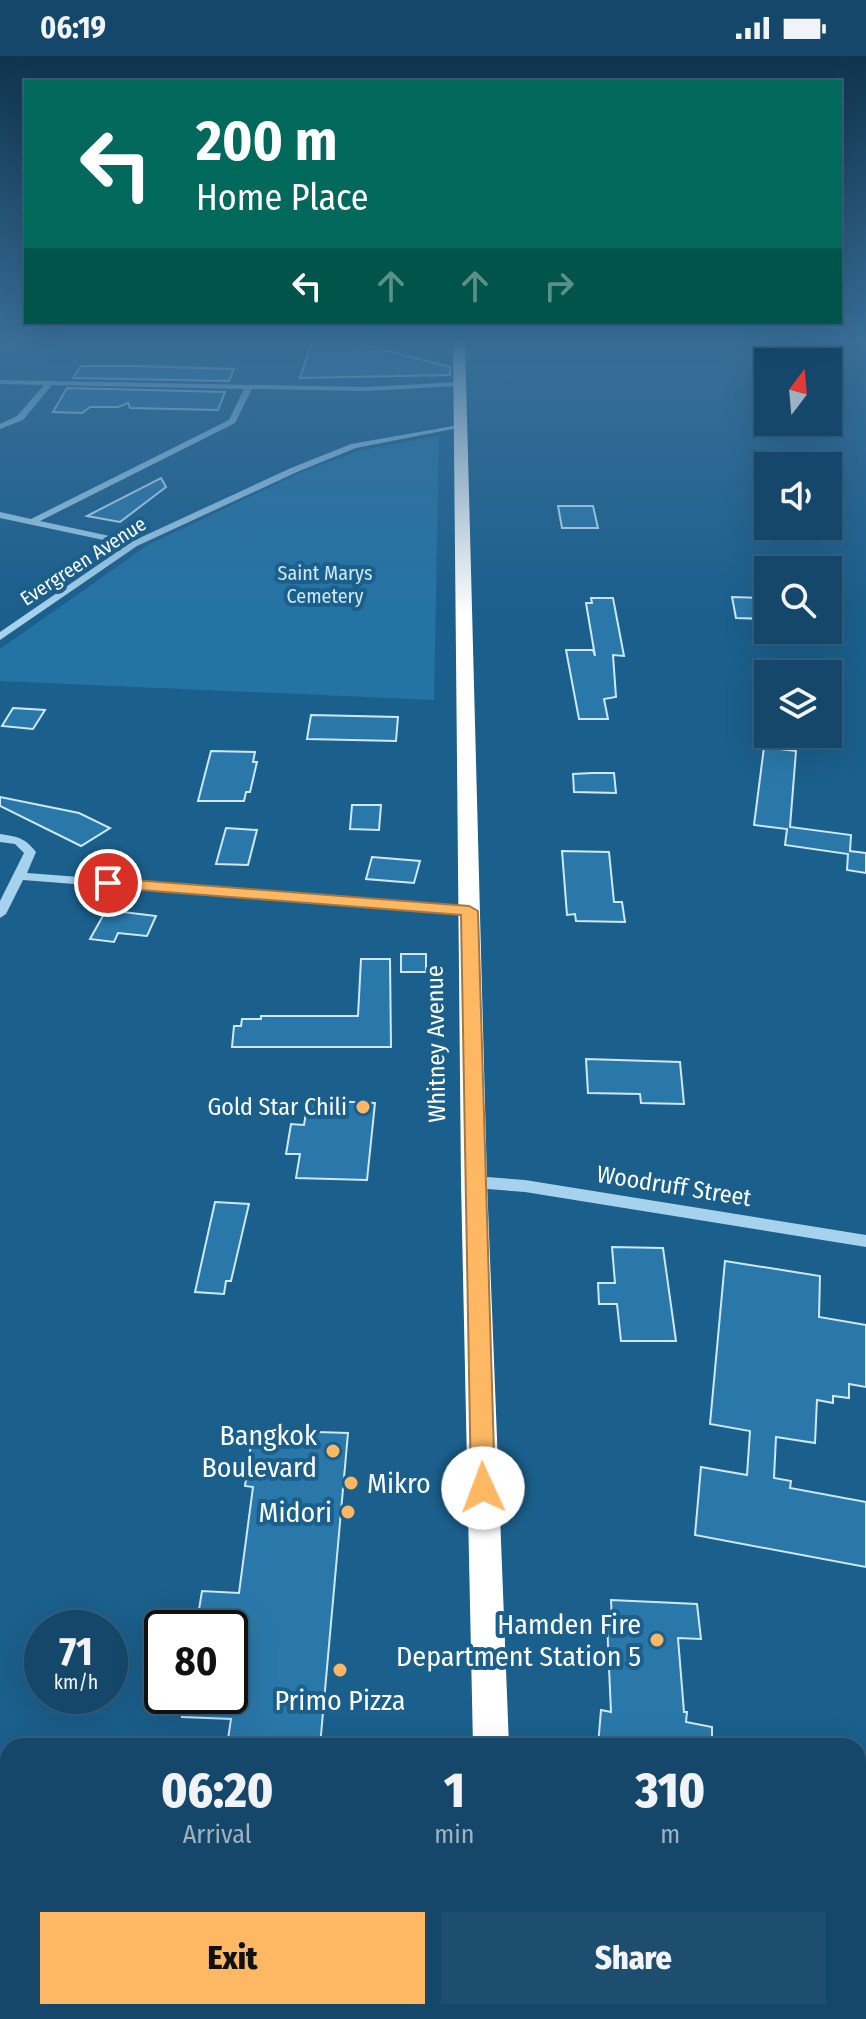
<!DOCTYPE html>
<html lang="en">
<head>
<meta charset="utf-8">
<style>
  :root { --surface:#144769; --page:#1d4e6f; --text:#f1f3f6; --muted:#9db2c0; --line:#335f7d; --accent:#feb864 }
  body { margin:0; font-family:"Fira Sans Condensed",sans-serif; background:var(--page); color:var(--text); height:100vh; display:flex; flex-direction:column; font-size:30px; white-space:nowrap }
  * { box-sizing:border-box; margin:0 }
  p { font-size:26px; color:var(--muted) }
  .icon { flex:none; width:44px; height:44px; fill:none; stroke:currentColor; stroke-width:2; stroke-linecap:round; stroke-linejoin:round }
  .map { position:relative; flex:1; overflow:hidden }
  .sheet { position:absolute; left:0px; top:1682px; width:866px; height:282px; display:flex; flex-direction:column; background:var(--surface); border-radius:24px 24px 0 0; box-shadow:0 8px 32px #0002,0 0 0 2px var(--line) }
  .sheet>* { flex:none }
  .banner { position:absolute; left:24px; top:24px; width:818px; height:244px; border-radius:0px; box-shadow:0 8px 32px #0002,0 0 0 2px var(--line); background:#00695c; color:#fff; overflow:hidden }
  .needle { width:52px; rotate:16deg }
  .controls { position:absolute; left:754px; top:292px; display:grid; gap:16px }
  .controls a { display:grid; place-items:center; width:88px; height:88px; border-radius:0px; background:var(--surface); box-shadow:0 8px 32px #0002,0 0 0 2px var(--line); font-size:40px }
  .speed { position:absolute; left:24px; top:1554px; display:flex; gap:16px; font-size:40px; font-weight:700; text-align:center }
  .speed>* { display:grid; place-content:center; width:104px; height:104px; border-radius:50%; background:var(--surface); box-shadow:0 8px 32px #0002,0 0 0 2px var(--line); line-height:1 }
  .speed small { font-size:20px; font-weight:400 }
  .speed .limit { border:4px solid #111; border-radius:12px; background:#fff; color:#111 }
  .pin { position:absolute; display:grid; place-items:center; width:68px; height:68px; color:#fff; margin:-34px; border:4px solid #fff; border-radius:50%; box-shadow:0 2px 8px #0007 }
  .me { position:absolute; width:88px; margin:-44px; rotate:358deg; stroke-linejoin:round; filter:drop-shadow(0 0 6px #0008) }
  .turn { display:flex; align-items:center; gap:28px; height:168px; padding:0 40px; font-size:36px }
  .turn .icon { width:104px; height:104px; stroke-width:2.5 }
  .turn b { display:block; font-size:56px; line-height:68px }
  .lanes { display:flex; align-items:center; height:76px; padding:0 40px; background:#0003; justify-content:center; gap:40px; direction:ltr }
  .lanes .off { opacity:.35 }
  .eta { display:flex; justify-content:space-evenly; align-items:center; height:136px; text-align:center }
  .eta b { font-size:48px; font-weight:800; line-height:56px }
  .button { display:flex; gap:16px; margin-top:auto; padding:16px 40px }
  .button a { flex:1; height:92px; border-radius:0px; background:var(--accent); color:#111; font-size:32px; font-weight:800; line-height:92px; text-align:center }
  .button a+a { background:var(--page); color:var(--text) }
  .status { display:flex; justify-content:space-between; align-items:center; height:56px; padding:0 40px; background:var(--surface); direction:ltr }
  .status svg { height:22px; fill:currentColor }
  .map>svg:first-child { display:block }
</style>
</head>
<body>
<div class="status"><b>06:19</b><svg viewBox="0 0 49 12"><path d="M0 12V9h3v3zM5 12V6h3v6zM10 12V3h3v9zM15 12V0h3v12zM26 1h20v11H26zM47 4h2v5h-2z"/></svg></div>
<div class="map">
<svg width="866" height="1963" viewBox="0 0 866 1963">
  <rect width="100%" height="100%" fill="#1b5f8c"/>
  <!-- green -->
  <path fill="#2473a5" d="M439,380L434,644L0,625V593L148,489L301,416L361,394Z"/>
  <!-- building -->
  <g fill="#2a78aa" stroke="#cde8f9" stroke-width="2">
    <path d="M312,285H348L450,311V319L300,322Z"/>
    <path d="M81,310H136L234,313L229,325L73,322Z"/>
    <path d="M67,332L225,336L218,354L130,352L128,347L118,351H90L82,357L53,356Z"/>
    <path d="M161,422L166,431L120,466L87,460Z"/>
    <path d="M558,450H593L598,472H562Z"/>
    <path d="M732,541L768,542V563L736,562Z"/>
    <path d="M591,542H613L624,600L613,599L616,641L604,643L608,663H579L566,594H593L595,600L586,547H592Z"/>
    <path d="M13,652L45,654L33,673L2,670Z"/>
    <path d="M311,659L398,661L396,685L307,683Z"/>
    <path d="M764,691L796,695L790,771L851,779L850,795L866,797V817L847,814L848,798L785,789L787,773L754,769Z"/>
    <path d="M211,695L255,696L253,706H257L250,736H246L244,745H198Z"/>
    <path d="M592,717H614L616,737L574,736L573,718Z"/>
    <path d="M0,741L79,757L110,772L81,790L0,750Z"/>
    <path d="M352,749H381L379,774L350,773Z"/>
    <path d="M226,772L257,774L248,809L216,808Z"/>
    <path d="M562,795L609,796L614,846H622L625,866L576,865L575,858L567,859Z"/>
    <path d="M372,801L420,805L414,827L366,823Z"/>
    <path d="M115,855L156,860L147,880L118,877L114,886L90,883L104,858L114,859Z"/>
    <rect x="401" y="898" width="25" height="18"/>
    <path d="M361,903H390L391,991H232L234,970H241L242,963H261V960H358Z"/>
    <path d="M586,1003L680,1006L684,1048L641,1047L640,1038L588,1037Z"/>
    <path d="M308,1044L375,1047L367,1124L296,1122L300,1098H286L291,1068L304,1069Z"/>
    <path d="M215,1146L249,1148L231,1225H226L224,1238L195,1236Z"/>
    <path d="M612,1191L663,1192L676,1285H621L617,1248H599L598,1227H615Z"/>
    <path d="M725,1205L820,1220L819,1261L866,1269V1331L849,1328V1342L833,1340V1347L817,1344L815,1387L776,1381L774,1422L791,1425L790,1432L866,1446V1511L695,1479L701,1411L747,1419L750,1375L710,1368Z"/>
    <path d="M253,1374L348,1377L320,1690H227L231,1663L182,1661L185,1640H230V1572H196L202,1535L239,1537L253,1431L245,1430Z"/>
    <path d="M611,1544L697,1548L701,1583L678,1582L684,1656H687L686,1666L712,1671V1690H598L601,1654L611,1656L607,1567H612Z"/>
  </g>
  <g fill="none" stroke-linecap="round" stroke-linejoin="round">
    <!-- minor -->
    <g fill="#a7d2ed" fill-rule="evenodd">
      <path d="M0,324L365,331L460,326L464,328L460,330L365,335L252,333L235,367L40,465L133,485L291,412L351,388L459,369L463,371L356,392L297,416L137,490L0,584V576L127,489L0,462V456L31,463L229,364L244,333L52,329L23,364L0,373V368L17,360L44,329L0,328Z"/>
      <path d="M0,778C18,781 24,781 36,796L27,817L469,851L475,855L469,859L23,824L6,858L0,862V845L24,797L15,788L0,786Z"/>
      <path d="M474,1120L525,1124L866,1179V1191L525,1136L474,1132L469,1130L466,1126L469,1122Z"/>
      <rect x="0" y="1875" width="8" height="24"/>
      <path d="M294,1956H318L317,1963H293Z"/>
      <path d="M448,1956H488L491,1963H451Z"/>
    </g>
    <!-- highway -->
    <g fill="#fff" fill-rule="evenodd">
      <path d="M453,285H465L487,1126L509,1690H473L461,1126Z"/>
      <path d="M475,1956H515L516,1963H474Z"/>
    </g>
  </g>
  <!-- sky -->
  <linearGradient id="sky" x2="0" y2="1"><stop stop-color="#0f344d"/><stop offset="0.51" stop-color="#396f99"/><stop offset="1" stop-color="#396f99" stop-opacity="0"/></linearGradient>
  <rect width="866" height="559" fill="url(#sky)"/>
  <!-- route -->
  <path fill="#feb864" stroke="#a57841" stroke-width="2" d="M108,822L469,850L478,855L495,1432L492,1439L483,1443L474,1439L471,1432L461,859L102,831L100,827Z"/>
  <!-- markers -->
  <g fill="#feb864" stroke="#1b5f8c" stroke-width="3">
    <circle cx="363" cy="1051" r="8"/>
    <circle cx="333" cy="1395" r="8"/>
    <circle cx="351" cy="1427" r="8"/>
    <circle cx="348" cy="1456" r="8"/>
    <circle cx="657" cy="1584" r="8"/>
    <circle cx="340" cy="1614" r="8"/>
  </g>
  <g text-anchor="middle" stroke-width="8" stroke-linejoin="round" paint-order="stroke">
    <!-- far-street labels -->
    <g font-size="20" fill="#fff" stroke="#1b5f8c">
      <text transform="translate(83 505) rotate(-33)" y="7">Evergreen Avenue</text>
    </g>
    <!-- far-park labels -->
    <g font-size="20" fill="#cde8f9" stroke="#1b5f8c">
      <text x="325" y="524">Saint Marys<tspan x="325" dy="23">Cemetery</tspan></text>
    </g>
    <!-- street labels -->
    <g font-size="24" fill="#fff" stroke="#1b5f8c">
      <text transform="translate(436 988) rotate(-91)" y="8">Whitney Avenue</text>
      <text transform="translate(674 1130) rotate(9)" y="8">Woodruff Street</text>
    </g>
    <!-- poi labels -->
    <g font-size="24" fill="#fff" stroke="#1b5f8c" text-anchor="end">
      <text x="347" y="1059">Gold Star Chili</text>
    </g>
    <!-- near-poi labels -->
    <g font-size="28" fill="#fff" stroke="#1b5f8c" text-anchor="end">
      <text x="317" y="1389">Bangkok<tspan x="317" dy="32">Boulevard</tspan></text>
      <text x="367" y="1437" text-anchor="start">Mikro</text>
      <text x="332" y="1466">Midori</text>
      <text x="641" y="1578">Hamden Fire<tspan x="641" dy="32">Department Station 5</tspan></text>
      <text x="340" y="1654" text-anchor="middle">Primo Pizza</text>
    </g>
  </g>
</svg>
<div class="controls">
<a><svg class="needle" viewBox="-14 -14 28 28"><path d="M0-13l5 13h-10z" fill="#e53935"/><path d="M0 13l5-13h-10z" fill="#9db2c0"/></svg></a>
<a><svg class="icon" aria-label="sound" viewBox="0 0 24 24"><path d="M4 9h4l5-4v14l-5-4H4zM17 9q2 3 0 6"/></svg></a>
<a><svg class="icon" aria-label="search" viewBox="0 0 24 24"><circle cx="10" cy="10" r="6"/><path d="M15 15l6 6"/></svg></a>
<a><svg class="icon" aria-label="layers" viewBox="0 0 24 24"><path d="M12 4l9 5-9 5-9-5zM3 14l9 5 9-5"/></svg></a>
</div>
<div class="speed"><div>71<small>km/h</small></div><div class="limit">80</div></div>
<div class="pin" style="left:108px;top:827px;background:#d93025"><svg class="icon" aria-label="arrive" viewBox="0 0 24 24"><path d="M6 21V4h12l-3 4 3 4H6"/></svg></div>
<svg class="me" style="left:483px;top:1432px" viewBox="-20 -20 40 40"><circle r="19" fill="#fff"/><path d="M0-13L10 11 0 6-10 11z" fill="#feb864"/></svg>
<div class="banner">
<div class="turn"><svg class="icon" aria-label="left" viewBox="0 0 24 24"><path d="M17 20v-9H6M10 6l-5 5 5 5"/></svg><div><b>200 m</b>Home Place</div></div>
<div class="lanes"><svg class="icon" aria-label="left" viewBox="0 0 24 24"><path d="M17 20v-9H6M10 6l-5 5 5 5"/></svg><svg class="icon off" aria-label="ahead" viewBox="0 0 24 24"><path d="M12 20V5M6 11l6-6 6 6"/></svg><svg class="icon off" aria-label="ahead" viewBox="0 0 24 24"><path d="M12 20V5M6 11l6-6 6 6"/></svg><svg class="icon off" aria-label="right" viewBox="0 0 24 24"><path d="M7 20v-9h11M14 6l5 5-5 5"/></svg></div>
</div>
<section class="sheet">
<div class="eta">
<div><b>06:20</b><p>Arrival</p></div>
<div><b>1</b><p>min</p></div>
<div><b>310</b><p>m</p></div>
</div>
<div class="button"><a>Exit</a><a>Share</a></div>
</section>
</div>
</body>
</html>
